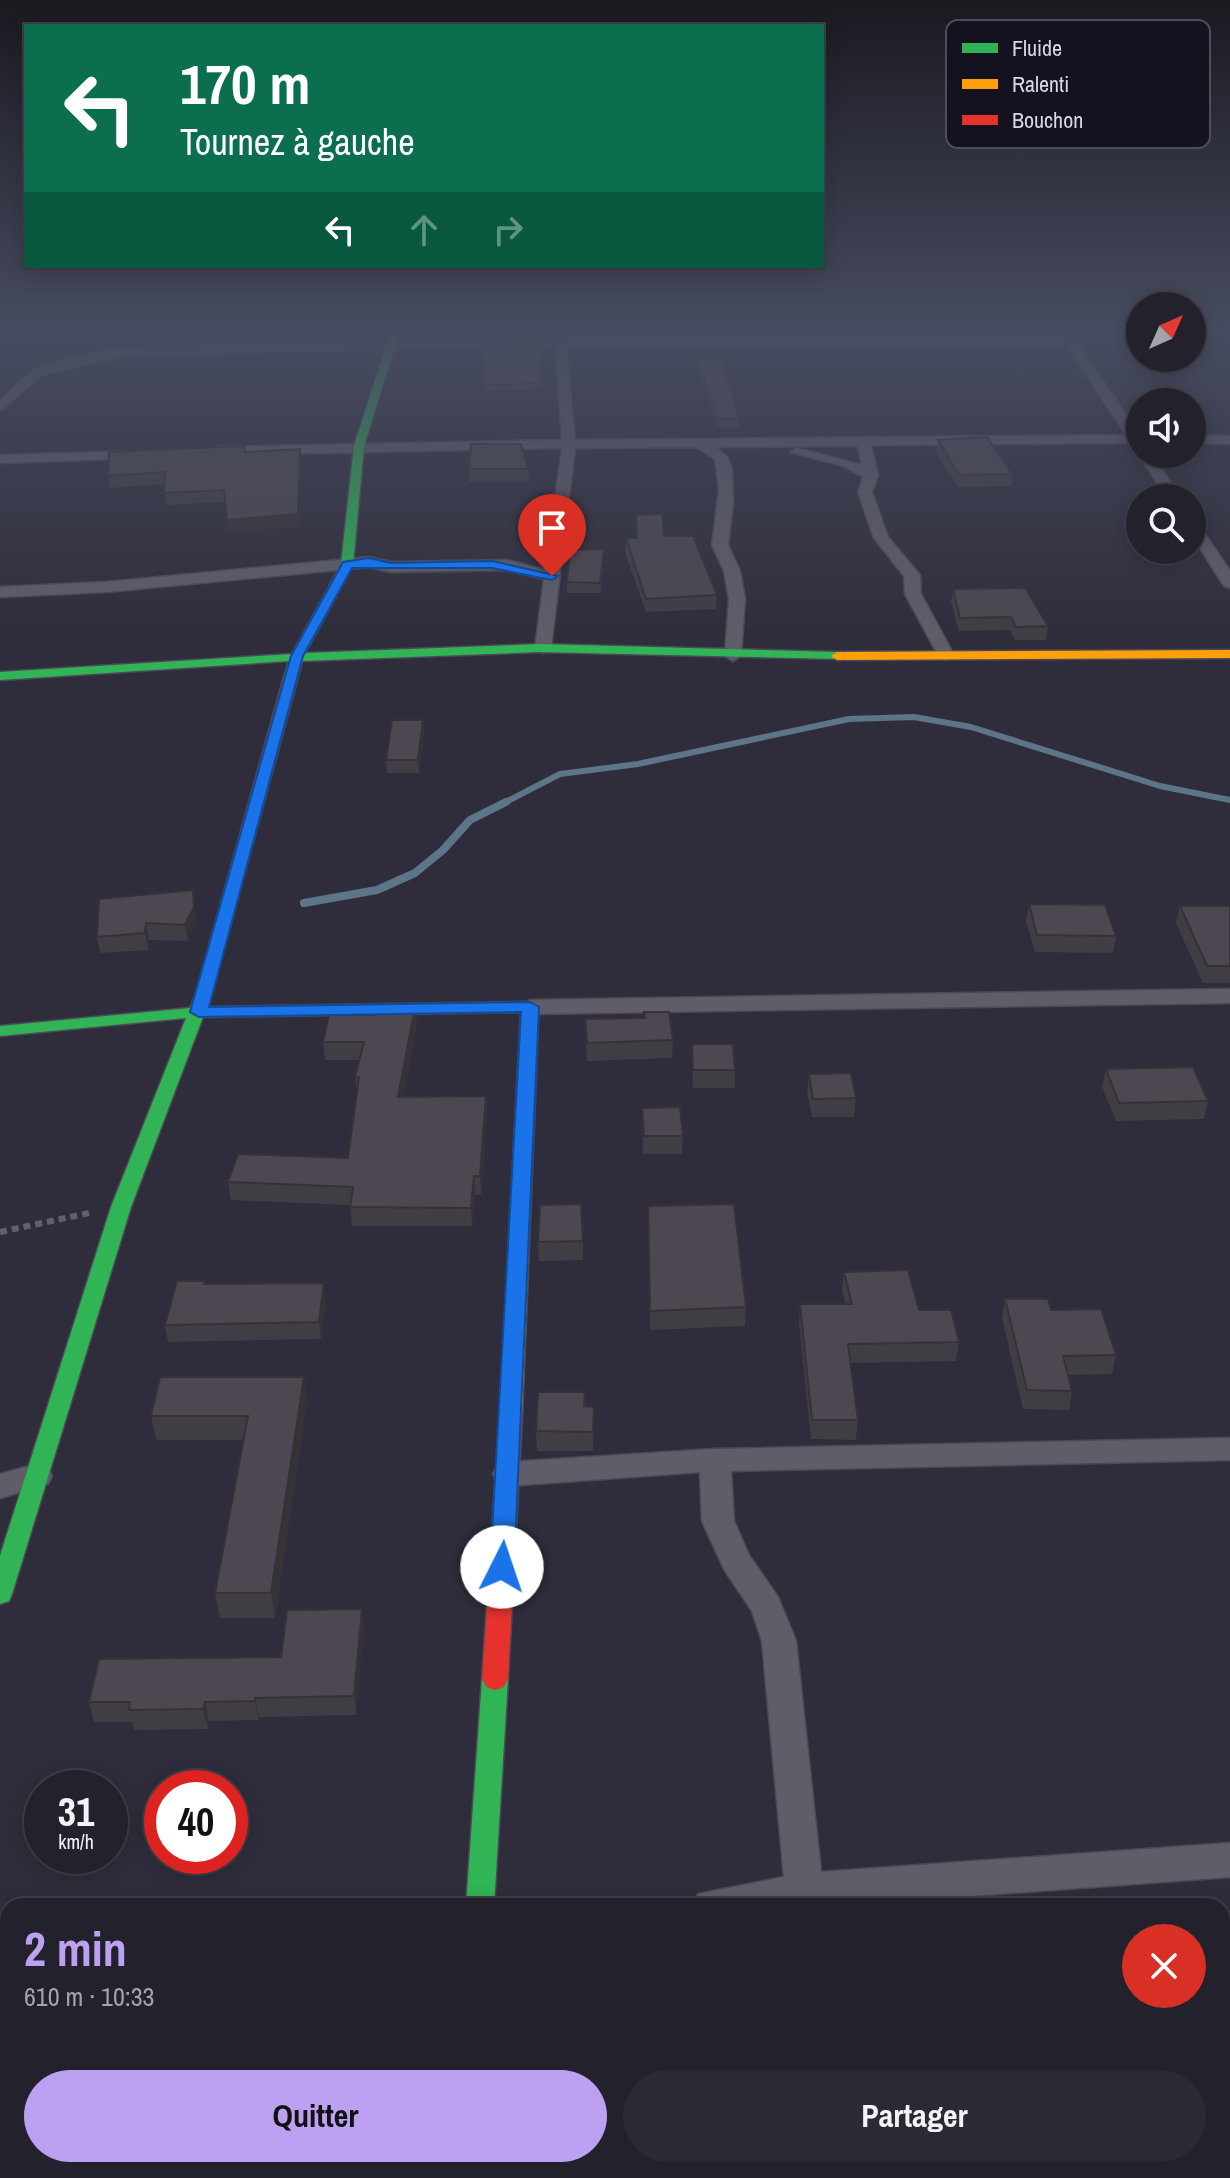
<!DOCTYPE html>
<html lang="fr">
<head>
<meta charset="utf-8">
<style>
  :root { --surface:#23222c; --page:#2b2a34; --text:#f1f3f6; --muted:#a3a4a9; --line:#403f48; --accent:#bca0f2 }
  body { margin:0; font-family:"Archivo Narrow",sans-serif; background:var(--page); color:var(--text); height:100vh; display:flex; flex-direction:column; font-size:30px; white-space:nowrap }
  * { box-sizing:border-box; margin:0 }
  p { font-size:26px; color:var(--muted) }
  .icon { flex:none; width:44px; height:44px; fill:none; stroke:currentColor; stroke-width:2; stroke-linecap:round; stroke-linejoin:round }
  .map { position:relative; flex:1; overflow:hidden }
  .sheet { position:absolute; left:0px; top:1898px; width:1230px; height:280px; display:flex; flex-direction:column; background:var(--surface); border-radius:24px 24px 0 0; box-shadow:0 4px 20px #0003,0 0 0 2px var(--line) }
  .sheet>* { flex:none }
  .banner { position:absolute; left:24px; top:24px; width:800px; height:244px; border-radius:0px; box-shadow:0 4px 20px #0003,0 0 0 2px var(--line); background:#0b6e4f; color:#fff; overflow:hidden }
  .needle { width:52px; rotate:45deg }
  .controls { position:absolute; left:1126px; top:292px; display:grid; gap:16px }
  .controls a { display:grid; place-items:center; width:80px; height:80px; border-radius:50%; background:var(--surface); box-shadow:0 4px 20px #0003,0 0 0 2px var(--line); font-size:40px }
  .speed { position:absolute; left:24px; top:1770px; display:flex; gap:16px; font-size:40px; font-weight:700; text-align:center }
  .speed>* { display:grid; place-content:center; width:104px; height:104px; border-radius:50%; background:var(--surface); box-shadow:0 4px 20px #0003,0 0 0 2px var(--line); line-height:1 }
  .speed small { font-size:20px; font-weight:400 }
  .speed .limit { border:12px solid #d22; background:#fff; color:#111 }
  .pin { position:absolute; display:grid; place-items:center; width:68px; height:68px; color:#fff; margin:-82px -34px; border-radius:50% 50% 50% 0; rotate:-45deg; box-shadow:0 0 8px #0007 }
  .pin .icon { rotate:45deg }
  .me { position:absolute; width:88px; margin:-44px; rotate:4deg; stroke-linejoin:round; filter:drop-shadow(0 0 6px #0008) }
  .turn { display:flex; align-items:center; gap:28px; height:168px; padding:0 24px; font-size:36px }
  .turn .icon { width:104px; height:104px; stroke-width:2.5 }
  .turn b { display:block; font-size:56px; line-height:68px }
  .lanes { display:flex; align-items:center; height:76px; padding:0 24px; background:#0003; justify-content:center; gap:40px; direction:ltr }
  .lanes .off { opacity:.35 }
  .round { display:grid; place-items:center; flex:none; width:84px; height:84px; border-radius:42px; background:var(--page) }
  .headline { display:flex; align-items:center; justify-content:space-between; height:136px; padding:0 24px }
  h1 { font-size:48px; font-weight:700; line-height:60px; color:var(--accent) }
  .primary-button { display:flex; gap:16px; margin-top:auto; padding:16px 24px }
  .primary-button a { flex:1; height:92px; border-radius:48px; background:var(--accent); color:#111; font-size:32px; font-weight:700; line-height:92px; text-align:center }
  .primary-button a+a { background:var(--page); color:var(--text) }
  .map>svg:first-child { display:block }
</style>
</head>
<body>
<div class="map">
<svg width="1230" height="2178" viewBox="0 0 1230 2178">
  <rect width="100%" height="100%" fill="#2f2d3b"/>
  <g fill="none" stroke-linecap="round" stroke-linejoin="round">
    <!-- stream-far1 -->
    <path stroke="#5d7589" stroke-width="6" d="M502,804L560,774L638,764L849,719L914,717L971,727L1160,786L1230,800"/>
    <!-- stream -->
    <path stroke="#5d7589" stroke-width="8" d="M304,903L377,890L415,873L443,850L470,820L506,802"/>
    <defs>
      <g id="street">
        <path d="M46,329L40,332L0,337V331Z"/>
        <path d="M553,329H565L566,339L1062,338L1056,329H1068L1140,435V450L1131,443L871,445L878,475L872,492L888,537L920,575L921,594L954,655L946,660L938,655L905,594L904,576L874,538L858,492L863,477L843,466L790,452L797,448L862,465L858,446L716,447L728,458L732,469L733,503L728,545L740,571L745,599L741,656L733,661L725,656L729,599L724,571L712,545L719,490L715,459L696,447L575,448L551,648L543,653L535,648L544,579L507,570L391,572L369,567L106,592L0,597V587L106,582L369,557L391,562L507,560L545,570L562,448L215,455L208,451L215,447L562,440L555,346L128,355L42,375L0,411V400L34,369L77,356L128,347L554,339ZM1066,345L1126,435L575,440L566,346Z"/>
        <path d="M1192,435L1230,436V444L1192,443Z"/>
        <path d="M147,451V457L142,458L0,463V455Z"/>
        <path d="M1140,451L1152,454L1181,498H1167L1138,454Z"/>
        <path d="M1192,521L1197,522L1230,571V588L1224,586L1192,536Z"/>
        <path d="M1230,989V1003L530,1014L519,1007L530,1000Z"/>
        <path d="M1230,1438V1460L731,1471L734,1521L749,1555L778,1597L796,1641L821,1872L1230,1843V1877L836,1906H692L698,1894L784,1877L762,1641L752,1611L725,1571L702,1521L700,1472L508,1486L497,1482L493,1474L497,1466L508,1462L715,1449Z"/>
        <path d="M37,1464L48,1468L52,1476L48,1484L0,1498V1474Z"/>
        <path d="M8,1960V1998L0,1999V1961Z"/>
      </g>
      <g id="fast">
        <path d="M392,329H400L364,446L353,565L305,653L540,644L837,652L841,653V659L540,652L302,661L296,684L289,688L282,684L289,661L0,680V672L292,654L341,565L354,446Z"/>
        <path d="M204,988L212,993L207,1007L530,1002L538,1007L537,1049L528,1054L519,1049L521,1012L203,1017L131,1207L12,1594L9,1601L0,1604V1556L111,1207L186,1018L0,1036V1026L190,1008L198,989Z"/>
        <path d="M495,1668L504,1671L508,1679L494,1906H466L482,1679L486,1671Z"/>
      </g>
      <g id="slow">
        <path d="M1230,650V658L837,660L831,656L837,652Z"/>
        <path d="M528,1044L537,1049L522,1415L519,1421L511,1423L503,1421L500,1415L519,1049Z"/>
      </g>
      <g id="jam">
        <path d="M289,680L296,684L212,993L204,998L198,997L196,993L282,684Z"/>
        <path d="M511,1407L519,1409L522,1415L508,1679L504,1687L495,1690L486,1687L482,1679L500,1415L503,1409Z"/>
      </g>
    </defs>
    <!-- street casing -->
    <use href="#street" stroke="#4b4956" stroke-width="3"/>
    <!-- fast casing -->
    <use href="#fast" stroke="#4b4956" stroke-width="3"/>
    <!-- slow casing -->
    <use href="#slow" stroke="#4b4956" stroke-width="3"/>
    <!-- jam casing -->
    <use href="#jam" stroke="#4b4956" stroke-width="3"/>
    <!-- path -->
    <path stroke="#62606b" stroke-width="6" stroke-dasharray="7 5" stroke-linecap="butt" d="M0,1232L89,1213"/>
    <!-- street -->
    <use href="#street" fill="#605d69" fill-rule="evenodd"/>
    <!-- fast -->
    <use href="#fast" fill="#30b455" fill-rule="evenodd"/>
    <!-- slow -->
    <use href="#slow" fill="#ff9f0a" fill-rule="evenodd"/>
    <!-- jam -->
    <use href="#jam" fill="#e5322d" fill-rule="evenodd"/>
  </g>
  <!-- wall -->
  <g fill="#413d45">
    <path d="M338,329H381V339L345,340Z"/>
    <path d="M475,329H526L525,337H477Z"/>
    <path d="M711,329H785V332L711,331Z"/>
    <path d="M899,329H952L951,332L915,331Z"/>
    <path d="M480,345L546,349L540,372L543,389L484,391V368Z"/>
    <path d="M697,357L739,419V427H717L697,365Z"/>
    <path d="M938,440L1012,474L1011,486L958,487L936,452Z"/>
    <path d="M300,449L301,461L299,526L228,532L225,502L166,505L164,493V484L110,488L108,476L245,452Z"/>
    <path d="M469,469H528L529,482H469Z"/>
    <path d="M636,515L717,595L716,609L646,612L625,552L626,538H636Z"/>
    <path d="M604,549L601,593H567V582Z"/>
    <path d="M953,589L1048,626L1046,640H1015L1010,630L959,631L951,602Z"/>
    <path d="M423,720L424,732L419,773H387L386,760Z"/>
    <path d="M193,890L196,923L188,941L149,940L148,950L100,953L97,937Z"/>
    <path d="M1029,904L1116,936L1113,953L1035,952L1026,921Z"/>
    <path d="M1180,906H1230V983H1203L1176,923Z"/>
    <path d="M415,1007L417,1024L403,1097L486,1096L487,1114L481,1195H475L472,1226H352L350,1205L231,1200L228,1182L348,1158L357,1092L355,1077L360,1060H325L323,1042L374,1015Z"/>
    <path d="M644,1012L673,1040L672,1058L587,1061L585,1019L644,1018Z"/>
    <path d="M692,1044L735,1070V1088H693Z"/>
    <path d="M1106,1069L1208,1101L1204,1119L1116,1121L1102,1087Z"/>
    <path d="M809,1074L856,1098L854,1117H812L807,1092Z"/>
    <path d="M642,1108L683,1136L682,1154H643Z"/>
    <path d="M648,1206L746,1307L745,1326L650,1330Z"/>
    <path d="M583,1241V1260L539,1261L538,1242Z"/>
    <path d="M844,1272L919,1310L959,1342L956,1361L850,1363L858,1420L856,1440L811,1439L799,1323L800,1304H846L842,1290Z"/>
    <path d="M205,1281L206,1284L324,1283L326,1299L321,1339L168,1342L165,1325Z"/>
    <path d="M1005,1299L1051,1310L1116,1355L1112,1374L1068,1375L1072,1391L1069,1410L1023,1409L1002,1318Z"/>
    <path d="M304,1377L307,1401L275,1618H220L215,1593L244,1440H156L151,1416Z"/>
    <path d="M585,1406L594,1426L593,1451H537L536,1431Z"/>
    <path d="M364,1628L356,1715L259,1717L258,1720L209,1721L208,1729L134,1730L132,1722H94L89,1702L281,1657Z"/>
    <path d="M684,2170H928L930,2178H685Z"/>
    <path d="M978,2170H1102L1104,2178H977Z"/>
    <path d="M1199,2170H1222L1230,2178H1202Z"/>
  </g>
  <!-- shaded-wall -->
  <g fill="#353238">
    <path d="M546,343V349L539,375V369Z"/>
    <path d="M300,449L301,461L299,526L228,532L227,520Z"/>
    <path d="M423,720L424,732L419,773L418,760Z"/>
    <path d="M193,890L196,923L188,941L185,925Z"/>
    <path d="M146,923L149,940L148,950L145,933Z"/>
    <path d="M415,1007L417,1024L400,1115L398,1097Z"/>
    <path d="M486,1096L487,1114L481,1195L480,1176Z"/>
    <path d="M474,1176L475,1195L472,1226L471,1208Z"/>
    <path d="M324,1283L326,1299L321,1339L319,1322Z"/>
    <path d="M304,1377L307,1401L275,1618L271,1593Z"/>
    <path d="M362,1609L364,1628L356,1715L354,1696Z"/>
    <path d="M255,1698L259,1717L258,1720L255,1701Z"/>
    <path d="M205,1702L209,1721L208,1729L203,1709Z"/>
    <rect x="263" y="2170" width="7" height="8"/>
  </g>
  <!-- building -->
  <g fill="#4c4750" stroke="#353238" stroke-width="2">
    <path d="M343,329H380V330L344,331Z"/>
    <path d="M477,329H525L477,330Z"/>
    <path d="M546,343L539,369L542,383L483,385L485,365L480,345Z"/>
    <path d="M697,357H721L739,419H717Z"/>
    <path d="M987,437L1012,474L959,475L938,440Z"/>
    <path d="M471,444H521L528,469H469Z"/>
    <path d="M244,446L245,452L300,449L298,514L227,520L224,490L164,493L165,472L108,476L109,452Z"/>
    <path d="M662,514L664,536H693L717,595L646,599L626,538H637L636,515Z"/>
    <path d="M604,549L600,583L567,582L570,550Z"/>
    <path d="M1025,588L1048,626L1016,627L1011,617L960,618L953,589Z"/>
    <path d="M392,720H423L418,760H386Z"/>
    <path d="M193,890L194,907L185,925L146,923L145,933L97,937L99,899Z"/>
    <path d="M1029,904L1105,905L1116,936L1037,935Z"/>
    <path d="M1180,906H1230V966H1207Z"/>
    <path d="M375,1007H415L398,1097L486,1096L480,1176H474L471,1208L350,1207L353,1187L228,1182L238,1154L348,1158L359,1077H355L364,1042H323L329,1015H374Z"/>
    <path d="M644,1012H669L673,1040L587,1043L585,1019L645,1018Z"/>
    <path d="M692,1044H733L735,1070H693Z"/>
    <path d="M1193,1067L1208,1101L1119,1103L1106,1069Z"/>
    <path d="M851,1073L856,1098L813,1099L809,1074Z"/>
    <path d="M680,1107L683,1136H644L642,1108Z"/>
    <path d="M581,1204L583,1241L538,1242L540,1205Z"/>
    <path d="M734,1204L746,1307L650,1311L648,1206Z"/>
    <path d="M908,1270L919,1310H951L959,1342L848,1344L858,1420H812L800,1304H852L844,1272Z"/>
    <path d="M177,1281H205L204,1284L324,1283L319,1322L165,1325Z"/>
    <path d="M1005,1299H1048L1051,1310L1101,1309L1116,1355L1063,1356L1072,1391L1027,1390Z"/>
    <path d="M160,1377H304L271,1593H215L248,1416H151Z"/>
    <path d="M538,1392H585L584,1406L594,1407L593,1432L536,1431Z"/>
    <path d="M362,1609L354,1696L255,1698V1701L205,1702L203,1709L129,1710L130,1702H89L99,1659L281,1657L287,1610Z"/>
    <path d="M1222,2159H1230V2178H1208L1205,2170H1222Z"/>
    <path d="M194,2170H263V2178H193Z"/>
    <rect x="474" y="2170" width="73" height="8"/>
    <path d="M688,2170H928L930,2178H688Z"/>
    <path d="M983,2170H1102L1104,2178H984Z"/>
  </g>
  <!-- sky -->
  <linearGradient id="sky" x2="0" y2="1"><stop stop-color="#1a1920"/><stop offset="0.52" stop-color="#474c60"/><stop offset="1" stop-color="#474c60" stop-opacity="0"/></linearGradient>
  <rect width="1230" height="634" fill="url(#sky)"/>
  <!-- route -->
  <path fill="#1a73e8" stroke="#114b97" stroke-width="2" d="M369,558L391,563L492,561L558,576L552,580L492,568H352L303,656L209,1007L530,1002L539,1007L514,1567L511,1574L502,1576L493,1574L490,1567L521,1012L199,1017L190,1012L291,656L343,562Z"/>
  <!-- legend -->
  <rect x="946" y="20" width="264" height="128" rx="12" fill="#14121e" stroke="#4f4d5b" stroke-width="2"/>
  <rect x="962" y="43" width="36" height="10" fill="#30b455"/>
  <rect x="962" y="79" width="36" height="10" fill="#ff9f0a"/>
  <rect x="962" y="115" width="36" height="10" fill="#e5322d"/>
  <g font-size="22" fill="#d8d7e8">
    <text x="1012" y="56">Fluide</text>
    <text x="1012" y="92">Ralenti</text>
    <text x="1012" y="128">Bouchon</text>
  </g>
</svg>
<div class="controls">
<a><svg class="needle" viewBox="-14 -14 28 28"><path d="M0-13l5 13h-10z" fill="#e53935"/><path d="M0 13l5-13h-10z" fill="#a3a4a9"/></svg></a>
<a><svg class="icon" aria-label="sound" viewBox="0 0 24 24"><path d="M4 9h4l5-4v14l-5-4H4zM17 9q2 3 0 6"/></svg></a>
<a><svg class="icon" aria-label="search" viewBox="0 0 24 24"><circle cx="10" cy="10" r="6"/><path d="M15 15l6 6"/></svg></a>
</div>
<div class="speed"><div>31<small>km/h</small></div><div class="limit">40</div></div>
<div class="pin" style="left:552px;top:576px;background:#d93025"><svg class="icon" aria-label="arrive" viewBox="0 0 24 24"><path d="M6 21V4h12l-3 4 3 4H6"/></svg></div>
<svg class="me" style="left:502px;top:1567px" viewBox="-20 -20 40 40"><circle r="19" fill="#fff"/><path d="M0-13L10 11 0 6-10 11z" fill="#1a73e8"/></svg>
<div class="banner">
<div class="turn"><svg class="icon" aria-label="left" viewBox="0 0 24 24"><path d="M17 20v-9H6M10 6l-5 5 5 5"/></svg><div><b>170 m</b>Tournez à gauche</div></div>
<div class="lanes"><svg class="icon" aria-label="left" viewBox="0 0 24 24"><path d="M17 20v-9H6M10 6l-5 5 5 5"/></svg><svg class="icon off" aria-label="ahead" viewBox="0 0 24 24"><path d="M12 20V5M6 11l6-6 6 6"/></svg><svg class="icon off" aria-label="right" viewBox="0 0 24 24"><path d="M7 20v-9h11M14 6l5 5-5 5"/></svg></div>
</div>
<section class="sheet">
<div class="headline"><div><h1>2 min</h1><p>610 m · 10:33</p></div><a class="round" style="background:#d93025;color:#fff"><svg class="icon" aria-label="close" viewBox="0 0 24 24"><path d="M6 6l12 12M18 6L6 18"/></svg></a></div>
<div class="primary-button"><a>Quitter</a><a>Partager</a></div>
</section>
</div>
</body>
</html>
